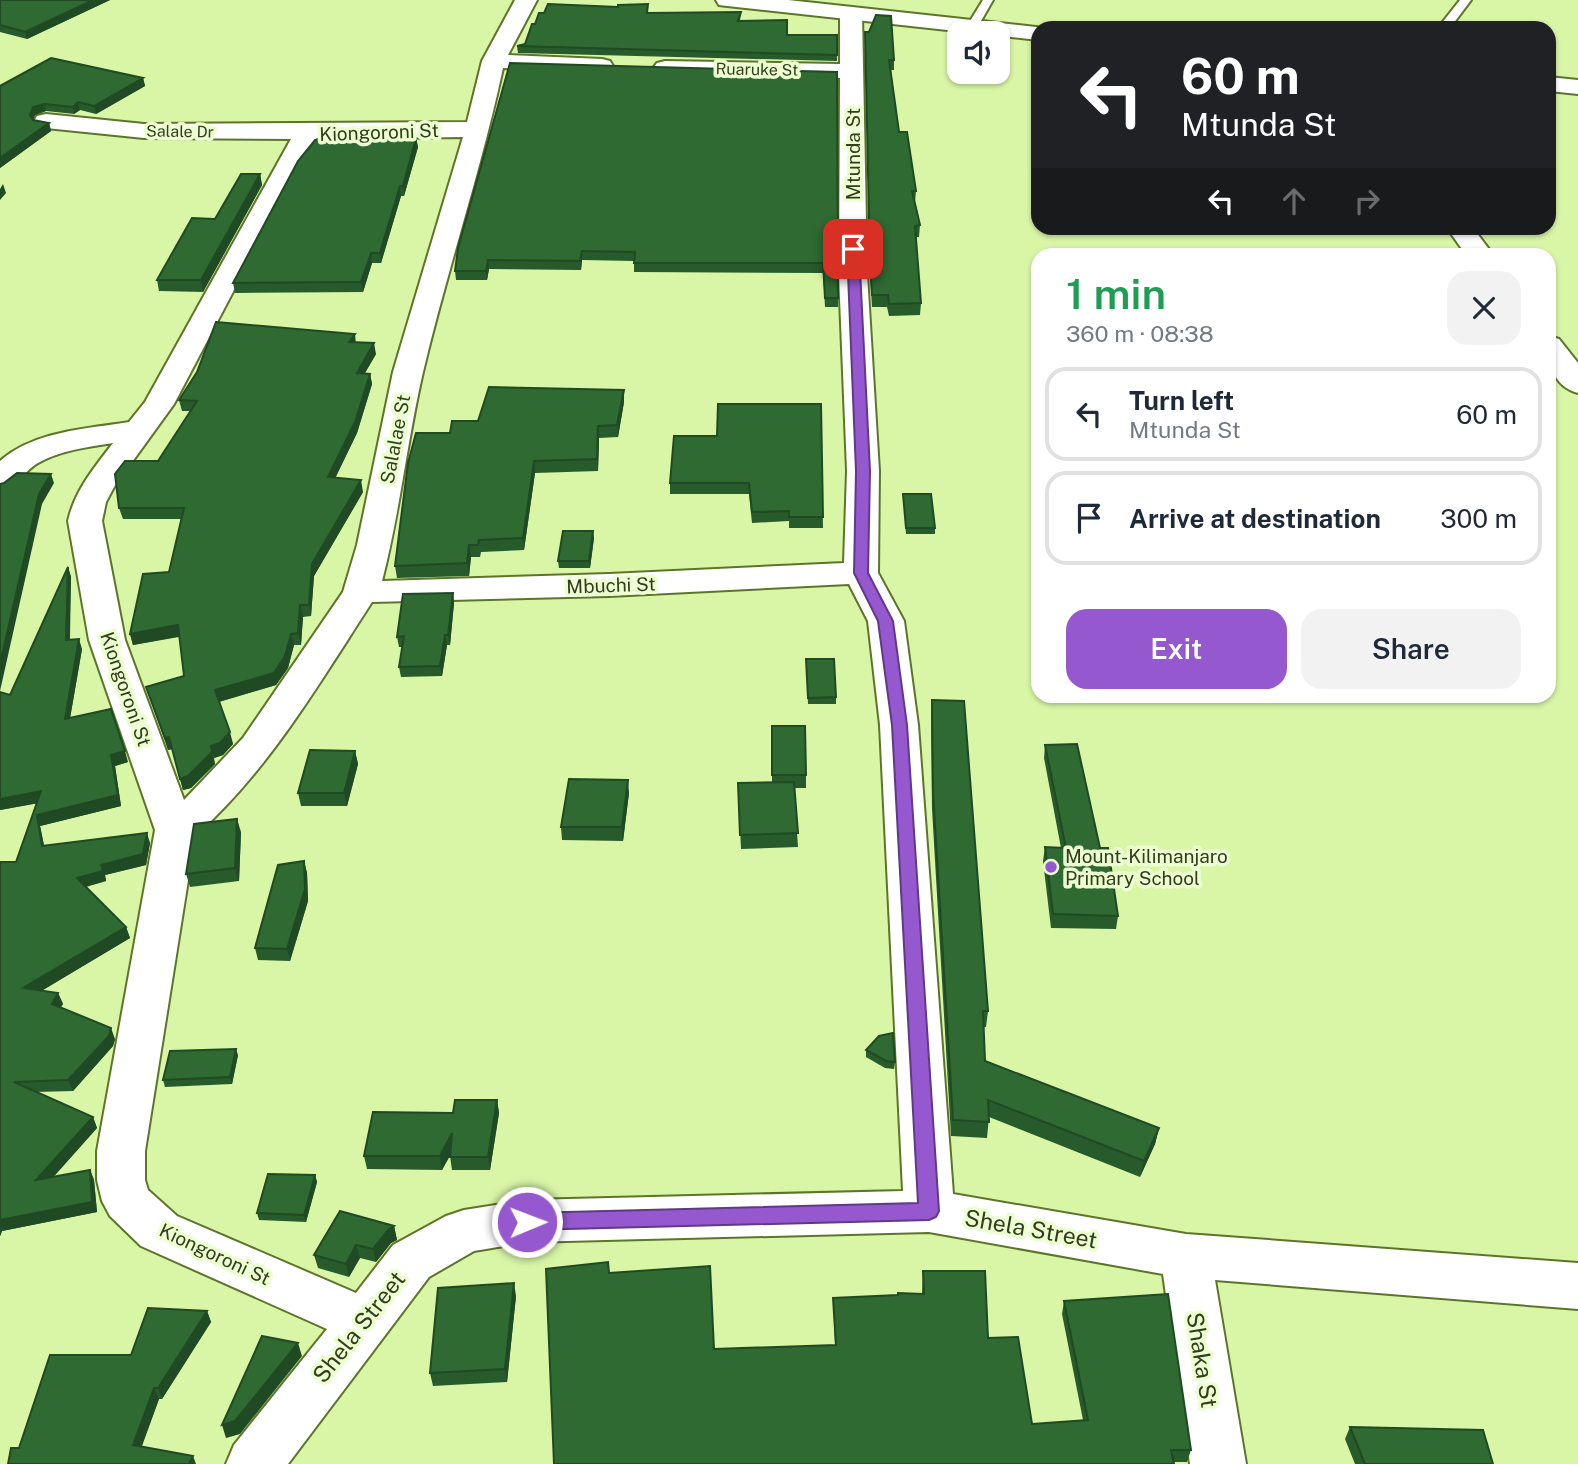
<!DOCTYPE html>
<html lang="en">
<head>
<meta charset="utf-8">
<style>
  :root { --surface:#fff; --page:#f2f2f3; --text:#1f2937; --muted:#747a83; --line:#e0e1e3; --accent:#9558cf }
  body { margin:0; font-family:"Public Sans",sans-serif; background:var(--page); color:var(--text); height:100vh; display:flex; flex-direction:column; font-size:26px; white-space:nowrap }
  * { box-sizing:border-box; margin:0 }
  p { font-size:23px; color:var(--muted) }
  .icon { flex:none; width:38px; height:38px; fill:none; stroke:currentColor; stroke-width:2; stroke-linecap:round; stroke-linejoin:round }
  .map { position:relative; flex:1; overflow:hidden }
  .side { position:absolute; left:1031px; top:248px; width:525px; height:455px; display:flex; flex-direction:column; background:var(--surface); border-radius:21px; box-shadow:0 2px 5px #0004 }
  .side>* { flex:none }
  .top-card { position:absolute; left:1031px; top:21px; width:525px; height:214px; border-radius:21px; box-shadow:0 2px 5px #0004; background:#202124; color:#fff; overflow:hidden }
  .tools { position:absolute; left:947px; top:21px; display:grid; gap:14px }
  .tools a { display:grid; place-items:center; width:63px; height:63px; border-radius:14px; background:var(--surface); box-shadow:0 2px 5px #0004; font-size:35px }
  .pin { position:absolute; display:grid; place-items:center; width:60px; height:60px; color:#fff; margin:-30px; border-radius:14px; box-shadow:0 4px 10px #0006 }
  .me { position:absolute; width:77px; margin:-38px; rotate:89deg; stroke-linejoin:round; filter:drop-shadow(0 0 5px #0008) }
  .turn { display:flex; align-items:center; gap:24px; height:147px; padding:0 35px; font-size:32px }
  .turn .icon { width:91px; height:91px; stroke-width:2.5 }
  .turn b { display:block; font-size:49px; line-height:60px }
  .lanes { display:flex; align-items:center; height:66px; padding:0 35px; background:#0003; justify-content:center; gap:35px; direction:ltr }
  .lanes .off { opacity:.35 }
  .round { display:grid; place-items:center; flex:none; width:74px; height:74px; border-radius:21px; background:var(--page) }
  .head { display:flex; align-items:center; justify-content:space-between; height:119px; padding:0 35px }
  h1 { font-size:42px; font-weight:600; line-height:52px; color:#1e9e55 }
  .cta { display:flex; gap:14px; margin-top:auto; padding:14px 35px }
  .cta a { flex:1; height:80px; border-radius:21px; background:var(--accent); color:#fff; font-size:28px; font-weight:600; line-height:80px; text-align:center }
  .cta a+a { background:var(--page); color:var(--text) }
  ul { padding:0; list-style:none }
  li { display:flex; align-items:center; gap:21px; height:94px; margin:0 14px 10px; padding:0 21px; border:4px solid var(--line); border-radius:21px }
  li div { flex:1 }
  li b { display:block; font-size:26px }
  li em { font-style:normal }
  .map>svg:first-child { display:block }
</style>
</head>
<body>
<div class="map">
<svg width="1578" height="1464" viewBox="0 0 1578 1464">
  <rect width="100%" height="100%" fill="#d9f6a7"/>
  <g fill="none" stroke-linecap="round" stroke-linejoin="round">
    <defs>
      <g id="service">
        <path d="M983,0H993L977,28H969L967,26Z"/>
        <path d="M1460,0H1471L1450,28H1438Z"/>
      </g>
      <g id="minor">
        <path d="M515,0H537L508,55L602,59L610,61L613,66L610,71L602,73L503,68C481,171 447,270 423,372C407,441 400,512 382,581L609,574L844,563L847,471L839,274L840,78L665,75L657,73L653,68L657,63L665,61L840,64V13L843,8H859L862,13L867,274L879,471L878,573L904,621L918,725L953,1194L1186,1234L1578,1263V1309L1215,1280L1246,1464H1190L1163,1274L929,1232L527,1242L474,1251L429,1277L288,1464H226L234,1445L327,1329L141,1246L110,1216L102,1201L97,1180V1151L155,830L89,640L68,521C75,490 94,468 113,443C88,447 61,450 38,463C22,472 17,489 0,493V461C34,431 86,429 129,422L145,402L291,139L144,138L46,128L37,126L34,121L37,116L46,114L144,124L467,122L482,61ZM463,137L393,372L357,545L343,592L243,738L184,800L125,640L102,521L106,502L114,487L174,404L307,151L321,139ZM849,584L868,621L880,725L903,1191L527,1200L464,1210L446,1216L393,1245L356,1293L177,1216L148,1190L145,1180V1151L195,836C269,770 318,685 372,602L609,596Z"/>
        <path d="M1447,228H1473L1494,256H1467Z"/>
        <path d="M1549,336L1559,339L1578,363V393C1551,386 1548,360 1549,336Z"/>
      </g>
      <g id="tertiary">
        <path d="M716,0H788L1045,28H1038V40L727,6L719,5Z"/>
        <path d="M1549,77L1578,80V94L1549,91Z"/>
      </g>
    </defs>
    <!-- service casing -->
    <use href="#service" stroke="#5d752a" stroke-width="4"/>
    <!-- minor casing -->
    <use href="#minor" stroke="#5d752a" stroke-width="4"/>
    <!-- tertiary casing -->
    <use href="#tertiary" stroke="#5d752a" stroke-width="4"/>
    <!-- service -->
    <use href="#service" fill="#fff" fill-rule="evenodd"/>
    <!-- minor -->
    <use href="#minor" fill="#fff" fill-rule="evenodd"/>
    <!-- tertiary -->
    <use href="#tertiary" fill="#fff" fill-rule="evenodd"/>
  </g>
  <!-- wall -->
  <g fill="#285b2b">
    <path d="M0,0H110L27,39L0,32Z"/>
    <path d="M741,12L740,21L787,35H837V61L518,53L517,46L525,44L535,24L648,13Z"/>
    <path d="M865,42L894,60V70H891L899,132L916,191L915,202H914L920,225L919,237H916L921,303L920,315L889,316L887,307H872L870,274Z"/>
    <path d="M837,72L838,307H825L823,273L634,272V261L582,260L581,270L489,269L487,280H456L455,271Z"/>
    <path d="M143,78L145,86L96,114L80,110L74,114L46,111L35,115L33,120L49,123L51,131L0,168V86Z"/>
    <path d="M416,138L418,147L404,196H401L381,263H372L363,292L235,293L233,283L356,143Z"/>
    <path d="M260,174L262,185L203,292L159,291L157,280Z"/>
    <path d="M356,342L376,354L365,373L370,374L372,384L357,433L335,478L363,492L314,576L311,616L303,617L301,645H294L288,668L276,685L219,702L233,744L223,755L214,758L215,764L191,788L183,790L172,749L168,750L146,687L184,676L179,637L133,645L130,634L169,572L181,519H123L119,508L158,461L191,411H182L179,400Z"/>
    <path d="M624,390V402L618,437L599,438L598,471L535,473L524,550L481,552L480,557H471L469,576L397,578L395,566L450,433L478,421Z"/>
    <path d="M821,404L823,528H789V521L752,523L749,494H670V483L717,436Z"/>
    <path d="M903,494L935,528V534H906Z"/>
    <path d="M594,538L590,568H559L558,561Z"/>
    <path d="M68,567L71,577L70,640L82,649L70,718L128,762L115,766L121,806L40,826L44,845L150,843L146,865L105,875L106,881L86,887L126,927L130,938L41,991L58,993L63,1004L61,1007L115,1039L113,1046L73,1091L36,1092L93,1117L97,1128L53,1177L90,1170L94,1180L97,1212L2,1231L0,1236V862H16L37,803L0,810V692L10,695Z"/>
    <path d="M453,593L454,603L450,645H447L442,676L401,677L399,667L403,647H399L397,637Z"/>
    <path d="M806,659L836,697V704H808Z"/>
    <path d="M932,700L988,1011L986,1027H983L985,1061L1159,1128L1155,1144L1140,1177L989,1117L987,1138L951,1136L932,809L931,716Z"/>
    <path d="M772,726L806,775V788H794L798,847L741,849L738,783L772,782Z"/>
    <path d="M1045,745L1100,848L1118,916L1116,929L1051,928L1043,861L1045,847L1061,848L1044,758Z"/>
    <path d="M355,751L358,764L347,806H301L298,793Z"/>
    <path d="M629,793L623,841L562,840L561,827Z"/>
    <path d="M241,832L239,881L190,887L186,874Z"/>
    <path d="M304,861L307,873L308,901L290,961L258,960L255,948Z"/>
    <path d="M866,1050L895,1062L894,1069L885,1068L866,1057Z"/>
    <path d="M238,1055L232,1084L165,1087L163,1080Z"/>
    <path d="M497,1100L499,1113L490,1170H452L450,1156L442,1170L367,1169L364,1156L453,1113Z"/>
    <path d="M315,1175L317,1182L306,1222L259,1220L257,1213Z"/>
    <path d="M394,1226L397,1240L391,1243L376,1262L360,1258L349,1277L318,1268L314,1255Z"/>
    <path d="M923,1271L988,1338L1032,1424L1083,1420L1062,1314L1064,1301L1191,1450L1187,1462L554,1464L610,1273L714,1349L835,1345L833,1298L922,1294Z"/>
    <path d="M516,1296L507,1382L433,1386L430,1373Z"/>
    <path d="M207,1311L211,1322L162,1399H159L142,1446L19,1448Z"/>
    <path d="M1350,1427L1493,1464H1355L1345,1439Z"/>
  </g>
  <!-- shaded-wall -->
  <g fill="#204a23">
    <path d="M93,0H110L27,39L25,32Z"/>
    <path d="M143,78L145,86L96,114L94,106Z"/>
    <path d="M78,102L80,110L74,114L73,107Z"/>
    <path d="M44,104L46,111L35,115L32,122L30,115L33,107Z"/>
    <path d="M49,123L51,131L0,168V158Z"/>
    <path d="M416,138L418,147L404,196L403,186Z"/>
    <path d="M260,174L262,185L203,292L201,280Z"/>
    <path d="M3,184L6,193L0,200V189Z"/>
    <path d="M400,186L401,196L381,263L380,253Z"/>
    <path d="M582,251V260L581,270L580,261Z"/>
    <path d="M371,253L372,263L363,292L361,282Z"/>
    <path d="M488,260L489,269L487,280L486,271Z"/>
    <path d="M355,334L356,345L349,342Z"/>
    <path d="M374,343L376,354L359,383L357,373Z"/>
    <path d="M370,374L372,384L357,433L330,489L328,477Z"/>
    <path d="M624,390V402L618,437L617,425Z"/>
    <path d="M598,426L599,438L598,471L597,459Z"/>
    <path d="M534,461L535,473L524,550L523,538Z"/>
    <path d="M51,474L54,483L42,504L0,691V664L39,494Z"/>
    <path d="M361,480L363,492L314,576L311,616L309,605L312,564Z"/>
    <path d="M593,531L594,538L590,568L589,561Z"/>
    <path d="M469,545L471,557L469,576L467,563Z"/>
    <path d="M68,567L71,577L69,651L66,640Z"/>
    <path d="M453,593L454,603L450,645L448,635Z"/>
    <path d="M300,605L303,617L301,645L298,633Z"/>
    <path d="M178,625L181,636L133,645L130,634Z"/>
    <path d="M291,634L294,645L288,668L276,685L218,702L215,690Z"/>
    <path d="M445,635L447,645L442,676L440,666Z"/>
    <path d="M79,639L82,649L68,730L65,719Z"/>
    <path d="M230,732L233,744L223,755L214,758L211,746Z"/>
    <path d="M169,737L172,749L168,750L165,738Z"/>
    <path d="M125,751L128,762L115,766L121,806L40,826L46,856L42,846L37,815L111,755Z"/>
    <path d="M355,751L358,764L347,806L344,793Z"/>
    <path d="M212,752L215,764L191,788L183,790L180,779Z"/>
    <path d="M628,780L629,793L623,841L622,827Z"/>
    <path d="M41,791L45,802L0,810V799Z"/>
    <path d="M237,819L241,832L239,881L235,868Z"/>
    <path d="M147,833L150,843L146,865L105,875L106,881L80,888L77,878L101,865Z"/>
    <path d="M304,861L307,873L308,901L290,961L287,949Z"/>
    <path d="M126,927L130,938L28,999L23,988Z"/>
    <path d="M58,993L63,1004L56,1014L52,1004Z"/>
    <path d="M111,1028L115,1039L113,1046L73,1091L68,1080Z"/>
    <path d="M236,1049L238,1055L232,1084L230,1077Z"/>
    <path d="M497,1100L499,1113L490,1170L488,1157Z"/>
    <path d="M93,1117L97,1128L41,1191L36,1180Z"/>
    <path d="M1159,1128L1155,1144L1140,1177L1144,1161Z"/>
    <path d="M452,1133L454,1147L442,1170L440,1156Z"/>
    <path d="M90,1170L94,1180L97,1212L2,1231L0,1236V1220Z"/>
    <path d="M315,1175L317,1182L306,1222L304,1215Z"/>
    <path d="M394,1226L397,1240L391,1243L376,1262L373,1249L388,1230Z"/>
    <path d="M356,1245L360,1258L349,1277L346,1264Z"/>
    <path d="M514,1283L516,1296L507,1382L505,1369Z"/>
    <path d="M207,1311L211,1322L162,1399L158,1388Z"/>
    <path d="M298,1343L302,1356L240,1434L226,1438L222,1425Z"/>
    <path d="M154,1388L159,1399L138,1456L133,1445Z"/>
    <path d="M193,1456L196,1464H189Z"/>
  </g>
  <!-- building -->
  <g fill="#2e6a32" stroke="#204a23" stroke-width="2">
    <path d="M0,0H93L25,32L0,25Z"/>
    <path d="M548,4L618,7V5L648,4L647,13L741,12L738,21L787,20V35H837V55L517,46L525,44L532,24H535L539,13H544Z"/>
    <path d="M876,15L891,16L894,60H889L899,132H907L916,191H912L920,225L915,226L921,303L889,304L888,295H872L870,262L865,32H869Z"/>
    <path d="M51,58L143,78L94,106L78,102L73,107L44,104L33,107L30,115L33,120L49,123L0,158V86Z"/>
    <path d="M510,63L837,72L838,298H825L823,263H634L635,252L582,251L580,261L488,260L486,271H455L458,248Z"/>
    <path d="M336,133L356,143L357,139L416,138L403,186H400L380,253H371L361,282L233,283L298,161L315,140Z"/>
    <path d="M241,174H260L201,280H157L192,218L215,219Z"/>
    <path d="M216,322L355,334L349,342L374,343L357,373L370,374L355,422L328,477L361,480L312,564L309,605H300L298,633L291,634L285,656L274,673L215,690L230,732L220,743L211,746L212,752L188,776L180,779L169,737L165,738L146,687L184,676L178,625L130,634L143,574L169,572L184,508H119L115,474L125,461H158L197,401L179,400L197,372Z"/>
    <path d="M489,387L624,390L617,425L598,426L597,459L534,461L523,538L479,540L478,545H469L467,563L395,566L408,463L416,433H450L452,421H478Z"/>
    <path d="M718,404H821L823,517H789V511L752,512L749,483H670L674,436H717Z"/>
    <path d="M17,473L51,474L39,494L0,664V484L4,483Z"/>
    <path d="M903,494H931L935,528H906Z"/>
    <path d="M563,531H593L589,561H558Z"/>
    <path d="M68,567L66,640L79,639L65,719L111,709L125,751L111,755L118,795L37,815L42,846L147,833L143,854L101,865L103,871L77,878L126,927L23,988L58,993L52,1004L111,1028L109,1036L68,1080L14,1082L93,1117L36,1180L90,1170L92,1202L0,1220V862H16L41,791L0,799V692L10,695Z"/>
    <path d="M453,593L448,635H445L440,666L399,667L404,636L397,637L403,594Z"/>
    <path d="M806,659H834L836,697L808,698Z"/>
    <path d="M932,700L964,701L988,1011H983L985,1061L1159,1128L1144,1161L988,1100L989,1122L953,1120L933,793Z"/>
    <path d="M772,726H805L806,775H772Z"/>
    <path d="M1077,744L1100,848H1108L1118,916L1053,914L1045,847L1066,848L1045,745Z"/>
    <path d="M310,750L355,751L344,793H298Z"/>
    <path d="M569,779L628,780L622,827H561Z"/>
    <path d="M794,782L798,833L740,835L738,783Z"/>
    <path d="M237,819L235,868L186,874L194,824Z"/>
    <path d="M304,861L305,889L287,949L255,948L278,865Z"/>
    <path d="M893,1033L895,1062L886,1061L866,1050L879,1036Z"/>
    <path d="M236,1049L230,1077L163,1080L170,1051Z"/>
    <path d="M455,1100H497L488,1157H450L452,1133L440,1156H364L373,1112L453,1113Z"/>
    <path d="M268,1174L315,1175L304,1215L257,1213Z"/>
    <path d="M340,1211L394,1226L388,1230L373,1249L356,1245L346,1264L314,1255Z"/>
    <path d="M608,1262L609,1273L710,1266L714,1349L836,1345L833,1298L898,1295V1293L924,1294L923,1271H985L988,1338L1018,1337L1032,1424L1088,1420L1064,1301L1168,1294L1191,1450H1171L1174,1464H554L546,1269Z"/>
    <path d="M514,1283L505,1369L430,1373L438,1288Z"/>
    <path d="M148,1308L207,1311L158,1388H154L133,1445L193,1456L189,1464H8L11,1448H19L50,1355H131Z"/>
    <path d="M262,1336L298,1343L235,1421L222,1425Z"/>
    <path d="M1350,1427L1483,1430L1493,1464H1365Z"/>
  </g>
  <!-- route -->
  <path fill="#9558cf" stroke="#613987" stroke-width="2" d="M853,246L859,249L870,471L868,573L893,621L907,725L939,1211L936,1217L929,1220L527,1230L520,1228L517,1222L520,1215L527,1213L918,1203L892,725L878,621L854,573L856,471L847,249Z"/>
  <!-- markers -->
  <circle fill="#9558cf" stroke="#ecffd0" stroke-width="2.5" cx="1051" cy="867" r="7"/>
  <g text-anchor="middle" stroke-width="7" stroke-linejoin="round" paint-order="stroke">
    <!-- far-street labels -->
    <g font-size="16" fill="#323d1d" stroke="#ecffd0">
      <text transform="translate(757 69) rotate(1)" y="6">Ruaruke St</text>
      <text transform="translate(180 131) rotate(1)" y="6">Salale Dr</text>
    </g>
    <!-- street labels -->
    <g font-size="19" fill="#323d1d" stroke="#ecffd0">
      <text transform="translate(379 132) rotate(-2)" y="7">Kiongoroni St</text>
      <text transform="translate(853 154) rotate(-90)" y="7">Mtunda St</text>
      <text transform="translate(395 439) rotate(-79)" y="7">Salalae St</text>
      <text transform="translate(611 585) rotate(-2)" y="7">Mbuchi St</text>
      <text transform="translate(126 689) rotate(71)" y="7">Kiongoroni St</text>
      <text transform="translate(215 1254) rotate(25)" y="7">Kiongoroni St</text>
    </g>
    <!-- poi labels -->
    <g font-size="19" fill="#323d1d" stroke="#ecffd0" text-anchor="start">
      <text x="1065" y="863">Mount-Kilimanjaro<tspan x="1065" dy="22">Primary School</tspan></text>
    </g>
    <!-- near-street labels -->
    <g font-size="23" fill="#323d1d" stroke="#ecffd0">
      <text transform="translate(1031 1229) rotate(10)" y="8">Shela Street</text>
      <text transform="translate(359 1327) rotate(-52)" y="8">Shela Street</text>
      <text transform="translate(1202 1360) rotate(81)" y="8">Shaka St</text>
    </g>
  </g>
</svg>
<div class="tools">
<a><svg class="icon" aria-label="sound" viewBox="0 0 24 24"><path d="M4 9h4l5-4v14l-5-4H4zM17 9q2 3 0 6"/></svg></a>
</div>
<div class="pin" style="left:853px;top:249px;background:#d93025"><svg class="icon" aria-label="arrive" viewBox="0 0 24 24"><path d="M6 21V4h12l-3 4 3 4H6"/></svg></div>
<svg class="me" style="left:527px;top:1222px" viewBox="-20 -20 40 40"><circle r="17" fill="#9558cf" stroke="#fff" stroke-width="3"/><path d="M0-11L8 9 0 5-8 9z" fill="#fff"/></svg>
<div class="top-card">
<div class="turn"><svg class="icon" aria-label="left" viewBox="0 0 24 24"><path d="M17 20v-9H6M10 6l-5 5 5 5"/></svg><div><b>60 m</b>Mtunda St</div></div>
<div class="lanes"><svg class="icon" aria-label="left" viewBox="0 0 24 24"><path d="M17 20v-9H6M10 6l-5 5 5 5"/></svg><svg class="icon off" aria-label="ahead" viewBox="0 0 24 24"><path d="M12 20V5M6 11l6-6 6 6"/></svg><svg class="icon off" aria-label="right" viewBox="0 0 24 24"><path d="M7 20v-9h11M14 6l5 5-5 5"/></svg></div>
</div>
<section class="side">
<div class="head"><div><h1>1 min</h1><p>360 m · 08:38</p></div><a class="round"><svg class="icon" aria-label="close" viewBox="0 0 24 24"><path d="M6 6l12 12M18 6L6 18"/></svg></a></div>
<ul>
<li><svg class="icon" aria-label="left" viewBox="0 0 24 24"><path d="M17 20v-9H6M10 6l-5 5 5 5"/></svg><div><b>Turn left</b><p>Mtunda St</p></div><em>60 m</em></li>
<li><svg class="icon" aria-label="arrive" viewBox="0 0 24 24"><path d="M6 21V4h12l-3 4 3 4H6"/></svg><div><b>Arrive at destination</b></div><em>300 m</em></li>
</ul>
<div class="cta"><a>Exit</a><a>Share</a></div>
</section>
</div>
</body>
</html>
